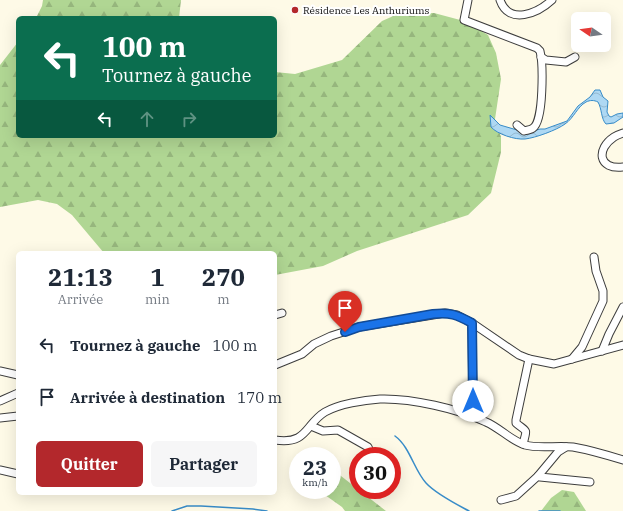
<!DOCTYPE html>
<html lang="fr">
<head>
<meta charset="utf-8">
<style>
  :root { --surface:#fff; --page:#f6f6f7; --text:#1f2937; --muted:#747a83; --accent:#b3282c }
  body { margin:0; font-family:"IBM Plex Serif",serif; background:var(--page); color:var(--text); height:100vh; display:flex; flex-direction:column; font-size:15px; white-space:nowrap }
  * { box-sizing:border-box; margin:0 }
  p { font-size:13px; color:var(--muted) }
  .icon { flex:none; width:22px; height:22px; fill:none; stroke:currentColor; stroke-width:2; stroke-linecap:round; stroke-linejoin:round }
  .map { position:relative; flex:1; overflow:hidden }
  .panel { position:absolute; left:16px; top:251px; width:261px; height:244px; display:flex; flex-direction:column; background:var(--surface); border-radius:6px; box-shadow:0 4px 16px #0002 }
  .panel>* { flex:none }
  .guide { position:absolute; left:16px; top:16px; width:261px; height:122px; border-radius:6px; box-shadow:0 4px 16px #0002; background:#0b6e4f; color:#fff; overflow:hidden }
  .needle { width:26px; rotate:283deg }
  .buttons { position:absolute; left:571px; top:12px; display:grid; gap:8px }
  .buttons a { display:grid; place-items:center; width:40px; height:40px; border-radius:6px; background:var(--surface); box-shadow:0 4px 16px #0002; font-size:20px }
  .speed { position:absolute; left:289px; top:447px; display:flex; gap:8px; font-size:20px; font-weight:700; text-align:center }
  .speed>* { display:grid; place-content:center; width:52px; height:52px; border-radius:50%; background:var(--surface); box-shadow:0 4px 16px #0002; line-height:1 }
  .speed small { font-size:10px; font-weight:400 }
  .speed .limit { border:6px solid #d22; background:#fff; color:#111 }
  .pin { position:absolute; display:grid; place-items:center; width:34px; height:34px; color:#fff; margin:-41px -17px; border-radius:50% 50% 50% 0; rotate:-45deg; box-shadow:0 0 4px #0007 }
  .pin .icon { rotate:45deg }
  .me { position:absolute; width:44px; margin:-22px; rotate:0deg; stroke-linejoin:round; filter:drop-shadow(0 0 3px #0008) }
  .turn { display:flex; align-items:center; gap:14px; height:84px; padding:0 20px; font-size:18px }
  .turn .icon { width:52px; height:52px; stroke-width:2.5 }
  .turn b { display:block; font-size:28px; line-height:34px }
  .lanes { display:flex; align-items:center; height:38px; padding:0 20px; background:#0003; justify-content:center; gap:20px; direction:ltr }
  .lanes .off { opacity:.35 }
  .eta { display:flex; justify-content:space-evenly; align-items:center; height:68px; text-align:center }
  .eta b { font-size:24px; font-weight:800; line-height:28px }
  .button { display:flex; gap:8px; margin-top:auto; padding:8px 20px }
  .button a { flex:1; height:46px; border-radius:6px; background:var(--accent); color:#fff; font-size:16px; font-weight:800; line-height:46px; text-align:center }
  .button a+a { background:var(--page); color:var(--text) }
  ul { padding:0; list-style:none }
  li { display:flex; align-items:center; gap:12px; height:52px; padding:0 20px }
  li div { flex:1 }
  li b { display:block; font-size:15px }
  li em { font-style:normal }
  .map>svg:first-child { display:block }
</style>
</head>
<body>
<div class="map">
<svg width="623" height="511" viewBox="0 0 623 511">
  <defs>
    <pattern id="forest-firs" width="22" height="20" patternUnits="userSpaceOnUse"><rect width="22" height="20" fill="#b0d693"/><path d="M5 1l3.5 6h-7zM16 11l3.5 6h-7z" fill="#96b67d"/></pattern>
    <pattern id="water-waves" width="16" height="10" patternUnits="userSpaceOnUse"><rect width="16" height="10" fill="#aed8f3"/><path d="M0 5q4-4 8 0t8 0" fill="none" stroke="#94b8cf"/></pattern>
  </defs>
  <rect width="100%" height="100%" fill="#fefae7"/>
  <!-- forest -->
  <g fill="url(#forest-firs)">
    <path d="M43,0H181L179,18H36L42,6Z"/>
    <path d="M434,13L464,21L488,35L496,53L501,79L495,119L501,137V152L491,193L468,215L357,251L323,266L275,275V253H104L72,215L57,204L38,200L0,207V65L18,42V136H275V72L295,74L342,60L382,21L398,14Z"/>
    <path d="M332,469L386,511H345L342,507L318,490H332Z"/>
    <path d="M562,490L574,492L586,511H541L551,498Z"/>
  </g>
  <!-- water -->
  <path fill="url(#water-waves)" stroke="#388cc8" d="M595,90H600L603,97L608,101L607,112L609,116L611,117L617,114L623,113V117L614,123L606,124C601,119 602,109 598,102C594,100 590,100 586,102C577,107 574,118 565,124C557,130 535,138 525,139C515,140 497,134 491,127L490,115L500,125L517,130L530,132L540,129H545L567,121L578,106L590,97Z"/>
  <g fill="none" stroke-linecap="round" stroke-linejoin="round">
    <!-- stream -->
    <g stroke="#388cc8" stroke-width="1.5">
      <path d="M395,436C410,447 414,470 426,483C436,494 456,504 469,511"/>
      <path d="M172,511L187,506H201L253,509L267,511"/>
      <path d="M539,511H560"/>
    </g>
    <defs>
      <g id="minor">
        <path d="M468,0L464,20L537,48L540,51C543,63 544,121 533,128C531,130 527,130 524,131L517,125"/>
        <path d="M500,0C509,26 538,13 552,0"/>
        <path d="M541,57L546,60L566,62L575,57"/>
        <path d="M623,133C620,134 617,135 614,137C596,149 598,170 623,167"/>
        <path d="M275,315L282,313"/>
        <path d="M472,323L473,416"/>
        <path d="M602,351L609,334L623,307"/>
        <path d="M572,359L582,347L603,301V291L596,271L594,257"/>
        <path d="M275,365L302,354L314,344L331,336L359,327L445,313L457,315L472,323L519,355L529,359L554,364L623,345"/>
        <path d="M0,371L18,375"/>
        <path d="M0,401L18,393"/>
        <path d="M0,418L18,416"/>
        <path d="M311,426L323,431L338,430L368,447L372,456"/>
        <path d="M275,440C308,445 305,424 325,412C339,404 364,400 380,399C411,398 459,409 486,422C500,428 510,440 525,445C540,449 557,445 573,447C590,450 607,455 623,460"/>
        <path d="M523,444C527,428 528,433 516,423V420L529,359"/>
        <path d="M566,447L558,452L538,476L540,477L590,482"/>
        <path d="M0,470L18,474"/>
        <path d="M501,500L516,496L538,476"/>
      </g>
    </defs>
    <!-- minor casing -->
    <use href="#minor" stroke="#3d3d3d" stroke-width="9"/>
    <!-- minor -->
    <use href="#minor" stroke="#fff" stroke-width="7"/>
  </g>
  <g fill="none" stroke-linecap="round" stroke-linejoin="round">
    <defs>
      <path id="route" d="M345,332L359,327L433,314C450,312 457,315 472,323L473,401"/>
    </defs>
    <!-- route casing -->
    <use href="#route" stroke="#114b97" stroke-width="10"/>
    <!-- route -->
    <use href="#route" stroke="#1a73e8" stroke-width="7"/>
  </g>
  <!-- markers -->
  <circle fill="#b3282c" stroke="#fff" stroke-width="1.5" cx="295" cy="10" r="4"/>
  <g text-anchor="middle" stroke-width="4" stroke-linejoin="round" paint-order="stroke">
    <!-- poi labels -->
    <g font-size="10" fill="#0a0a0a" stroke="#fff" text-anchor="start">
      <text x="303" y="14">Résidence Les Anthuriums</text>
    </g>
  </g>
</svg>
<div class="buttons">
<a><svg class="needle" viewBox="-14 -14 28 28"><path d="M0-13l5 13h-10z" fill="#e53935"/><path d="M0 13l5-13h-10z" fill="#747a83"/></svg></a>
</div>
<div class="speed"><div>23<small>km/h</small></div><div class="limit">30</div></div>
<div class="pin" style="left:345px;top:332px;background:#d93025"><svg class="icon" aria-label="arrive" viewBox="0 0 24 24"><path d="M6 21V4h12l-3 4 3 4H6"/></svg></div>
<svg class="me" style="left:473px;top:401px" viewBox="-20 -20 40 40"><circle r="19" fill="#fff"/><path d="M0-13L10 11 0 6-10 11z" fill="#1a73e8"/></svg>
<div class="guide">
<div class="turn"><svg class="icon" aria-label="left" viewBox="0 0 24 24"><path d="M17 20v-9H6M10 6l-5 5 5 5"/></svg><div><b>100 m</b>Tournez à gauche</div></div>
<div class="lanes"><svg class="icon" aria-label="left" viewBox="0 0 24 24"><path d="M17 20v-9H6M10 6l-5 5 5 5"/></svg><svg class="icon off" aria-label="ahead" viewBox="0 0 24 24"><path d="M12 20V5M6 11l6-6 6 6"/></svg><svg class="icon off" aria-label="right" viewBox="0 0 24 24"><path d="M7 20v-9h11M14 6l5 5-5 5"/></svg></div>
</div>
<section class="panel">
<div class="eta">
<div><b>21:13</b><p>Arrivée</p></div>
<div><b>1</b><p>min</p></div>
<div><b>270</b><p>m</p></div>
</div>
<ul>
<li><svg class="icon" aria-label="left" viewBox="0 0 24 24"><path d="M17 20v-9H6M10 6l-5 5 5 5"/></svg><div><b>Tournez à gauche</b></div><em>100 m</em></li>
<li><svg class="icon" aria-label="arrive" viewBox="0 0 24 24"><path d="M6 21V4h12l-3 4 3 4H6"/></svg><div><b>Arrivée à destination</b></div><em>170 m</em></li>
</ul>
<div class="button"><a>Quitter</a><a>Partager</a></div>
</section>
</div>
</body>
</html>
